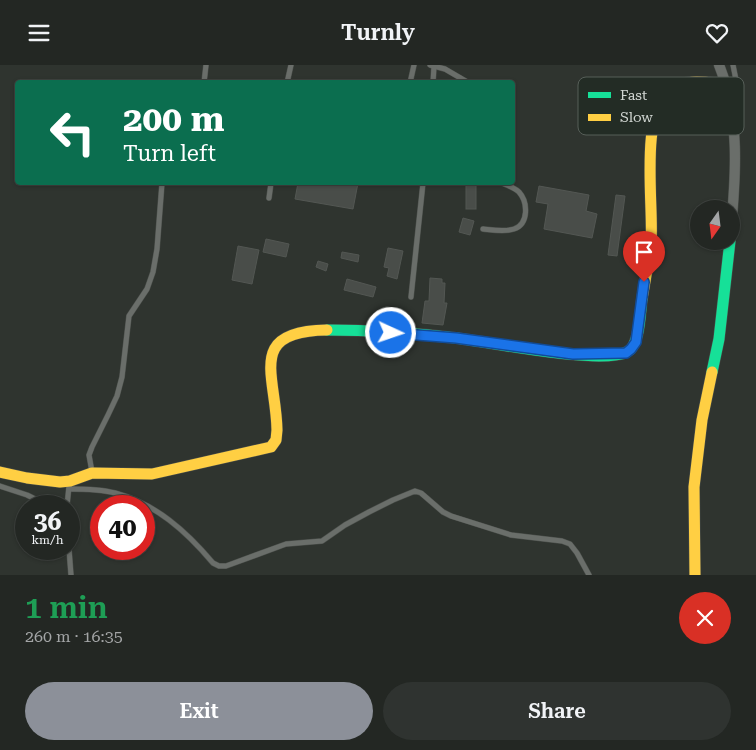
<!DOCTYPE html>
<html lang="en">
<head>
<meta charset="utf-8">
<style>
  :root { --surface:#232723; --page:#2f3330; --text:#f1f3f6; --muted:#a3a5a6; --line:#404441; --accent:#8c9099 }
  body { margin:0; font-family:"Roboto Serif",serif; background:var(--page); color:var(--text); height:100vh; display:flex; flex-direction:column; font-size:19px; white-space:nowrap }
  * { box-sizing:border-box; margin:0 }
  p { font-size:16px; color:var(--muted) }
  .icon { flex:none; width:28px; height:28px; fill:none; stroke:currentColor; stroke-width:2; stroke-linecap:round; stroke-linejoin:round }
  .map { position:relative; height:510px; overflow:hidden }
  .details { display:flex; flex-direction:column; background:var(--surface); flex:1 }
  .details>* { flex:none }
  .hud { position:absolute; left:15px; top:15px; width:500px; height:105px; border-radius:5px; box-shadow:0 1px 4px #0004,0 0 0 1px var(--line); background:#0b6e4f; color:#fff; overflow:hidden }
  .needle { width:32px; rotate:194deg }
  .buttons { position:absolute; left:690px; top:135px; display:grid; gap:10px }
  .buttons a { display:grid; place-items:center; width:50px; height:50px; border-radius:50%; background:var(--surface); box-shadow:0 1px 4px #0004,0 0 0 1px var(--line); font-size:25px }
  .speed { position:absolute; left:15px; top:430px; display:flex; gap:10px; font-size:25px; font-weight:700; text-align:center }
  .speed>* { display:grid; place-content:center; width:65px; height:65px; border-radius:50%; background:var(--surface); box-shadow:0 1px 4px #0004,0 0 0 1px var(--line); line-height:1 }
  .speed small { font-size:12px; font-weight:400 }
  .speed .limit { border:8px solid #d22; background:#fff; color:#111 }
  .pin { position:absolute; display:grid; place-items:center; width:42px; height:42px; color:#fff; margin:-51px -21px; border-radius:50% 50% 50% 0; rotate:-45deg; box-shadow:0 0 5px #0007 }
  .pin .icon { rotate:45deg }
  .me { position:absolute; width:55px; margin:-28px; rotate:93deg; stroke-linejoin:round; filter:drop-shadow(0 0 4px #0008) }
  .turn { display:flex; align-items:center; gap:18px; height:105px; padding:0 25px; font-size:22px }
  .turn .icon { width:65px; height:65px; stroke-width:2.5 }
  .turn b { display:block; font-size:35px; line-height:42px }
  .round { display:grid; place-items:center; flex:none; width:52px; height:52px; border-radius:26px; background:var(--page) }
  .summary { display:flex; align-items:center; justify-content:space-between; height:85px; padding:0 25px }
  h1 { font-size:30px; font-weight:600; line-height:38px; color:#1e9e55 }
  .cta { display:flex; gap:10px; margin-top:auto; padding:10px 25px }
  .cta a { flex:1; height:58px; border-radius:30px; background:var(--accent); color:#fff; font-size:20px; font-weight:600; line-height:58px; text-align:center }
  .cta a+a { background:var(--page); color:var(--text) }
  header { display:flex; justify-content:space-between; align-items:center; height:65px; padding:0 25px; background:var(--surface); font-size:22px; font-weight:600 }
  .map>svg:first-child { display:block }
</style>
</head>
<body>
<header><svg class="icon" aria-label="menu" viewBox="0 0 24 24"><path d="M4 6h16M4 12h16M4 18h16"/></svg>Turnly<svg class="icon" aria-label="heart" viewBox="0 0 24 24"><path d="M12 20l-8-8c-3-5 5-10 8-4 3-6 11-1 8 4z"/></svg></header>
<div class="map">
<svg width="756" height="510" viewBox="0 0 756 510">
  <rect width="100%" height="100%" fill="#2f342f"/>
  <!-- building -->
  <g fill="#494d49" stroke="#535753">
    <path d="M298,118H358L353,144L295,134Z"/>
    <rect x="466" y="118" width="10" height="26"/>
    <path d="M539,121L589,130L586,146L597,149L592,173L544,164L548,139L536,137Z"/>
    <path d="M616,130L625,131L617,191L608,190Z"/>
    <path d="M463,153L474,156L470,170L459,167Z"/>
    <path d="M266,174L289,179L286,192L263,187Z"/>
    <path d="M238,181L259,185L252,219L232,215Z"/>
    <path d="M388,183L403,186L397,214L387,211L389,203L384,202Z"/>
    <path d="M342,187L359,190L358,197L341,193Z"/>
    <path d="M318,196L328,199L326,206L316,202Z"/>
    <path d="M430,213L442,214V218H445L444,238H447L443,260L422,258L425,236H429Z"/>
    <path d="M347,214L376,222L373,232L344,225Z"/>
  </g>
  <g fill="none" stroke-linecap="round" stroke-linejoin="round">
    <defs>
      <g id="lane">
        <path d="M430,0L445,4L469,18"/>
        <path d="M733,0L737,20V58"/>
        <path d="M204,18L206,0"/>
        <path d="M287,18L291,0"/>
        <path d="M410,18L414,0"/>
        <path d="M433,18L434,1"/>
        <path d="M269,133L271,118"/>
        <path d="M483,164C493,165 505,167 514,164C529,159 528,137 519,127C515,123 507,120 502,118"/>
        <path d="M411,232L423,118"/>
        <path d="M92,407L89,390L92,382L108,350L117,331L122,312L129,251L147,224L153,207L157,184L162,118"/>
        <path d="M0,421L27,430L49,441"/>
        <path d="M69,424C84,424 100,424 115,428C156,439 186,466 213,498L219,501H226L286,479L322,476L345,460L369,447L393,435L415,426L421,428L443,447L451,451L511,470L562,476L570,479L577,488L589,510"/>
        <path d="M67,441L69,421"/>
        <path d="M69,484L71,510"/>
      </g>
      <path id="street" d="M719,0C740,52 736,109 731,164"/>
      <g id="fast">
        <path d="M327,265C370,265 414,268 456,273C490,277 600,300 627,287C640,281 640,248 642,234"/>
        <path d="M712,307L719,274L730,176"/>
      </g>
      <g id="slow">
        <path d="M642,234C645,215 649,196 651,177C654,141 639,50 670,24C684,13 710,18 726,19"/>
        <path d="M0,407L27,413L60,417L70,416L92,408L152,409L271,382L276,375L277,365C276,310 246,266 327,265"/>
        <path d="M695,510L694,422L702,355L712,307"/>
      </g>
    </defs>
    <!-- lane casing -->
    <use href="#lane" stroke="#4c504c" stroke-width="6"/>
    <!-- street casing -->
    <use href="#street" stroke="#4c504c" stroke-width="11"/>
    <!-- fast casing -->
    <use href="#fast" stroke="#4c504c" stroke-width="12"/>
    <!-- slow casing -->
    <use href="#slow" stroke="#4c504c" stroke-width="12"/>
    <!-- lane -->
    <use href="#lane" stroke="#6a6e6a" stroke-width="5"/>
    <!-- street -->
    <use href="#street" stroke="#6a6e6a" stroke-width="10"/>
    <!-- fast -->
    <use href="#fast" stroke="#16e098" stroke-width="11"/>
    <!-- slow -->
    <use href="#slow" stroke="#ffcf43" stroke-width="11"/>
  </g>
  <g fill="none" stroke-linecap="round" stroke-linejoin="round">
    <defs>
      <path id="route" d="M391,268L456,273L573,289L626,288L631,284L636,277L644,217"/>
    </defs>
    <!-- route casing -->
    <use href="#route" stroke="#114b97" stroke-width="12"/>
    <!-- route -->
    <use href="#route" stroke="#1a73e8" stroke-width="9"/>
  </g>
  <!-- legend -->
  <rect x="578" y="12" width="166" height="58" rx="8" fill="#232c25" stroke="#575f59" stroke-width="1"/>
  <rect x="588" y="27" width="23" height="6" fill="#16e098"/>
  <rect x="588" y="49" width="23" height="7" fill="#ffcf43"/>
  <g font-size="14" fill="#d1d6d2">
    <text x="620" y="35">Fast</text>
    <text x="620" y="57">Slow</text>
  </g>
</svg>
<div class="buttons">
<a><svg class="needle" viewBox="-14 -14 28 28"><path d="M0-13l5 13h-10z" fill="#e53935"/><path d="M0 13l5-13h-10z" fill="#a3a5a6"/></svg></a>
</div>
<div class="speed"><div>36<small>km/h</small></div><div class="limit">40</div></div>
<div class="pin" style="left:644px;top:217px;background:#d93025"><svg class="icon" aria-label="arrive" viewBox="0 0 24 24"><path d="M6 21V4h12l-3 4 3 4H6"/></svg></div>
<svg class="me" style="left:391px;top:268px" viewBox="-20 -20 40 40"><circle r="17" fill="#1a73e8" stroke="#fff" stroke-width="3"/><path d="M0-11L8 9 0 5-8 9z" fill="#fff"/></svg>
<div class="hud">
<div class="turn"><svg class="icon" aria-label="left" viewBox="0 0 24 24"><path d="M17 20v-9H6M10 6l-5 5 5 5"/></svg><div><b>200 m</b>Turn left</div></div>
</div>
</div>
<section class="details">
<div class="summary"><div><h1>1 min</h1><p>260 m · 16:35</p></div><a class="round" style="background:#d93025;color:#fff"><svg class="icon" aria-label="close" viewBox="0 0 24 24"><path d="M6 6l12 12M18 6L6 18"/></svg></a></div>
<div class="cta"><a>Exit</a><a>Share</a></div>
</section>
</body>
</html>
